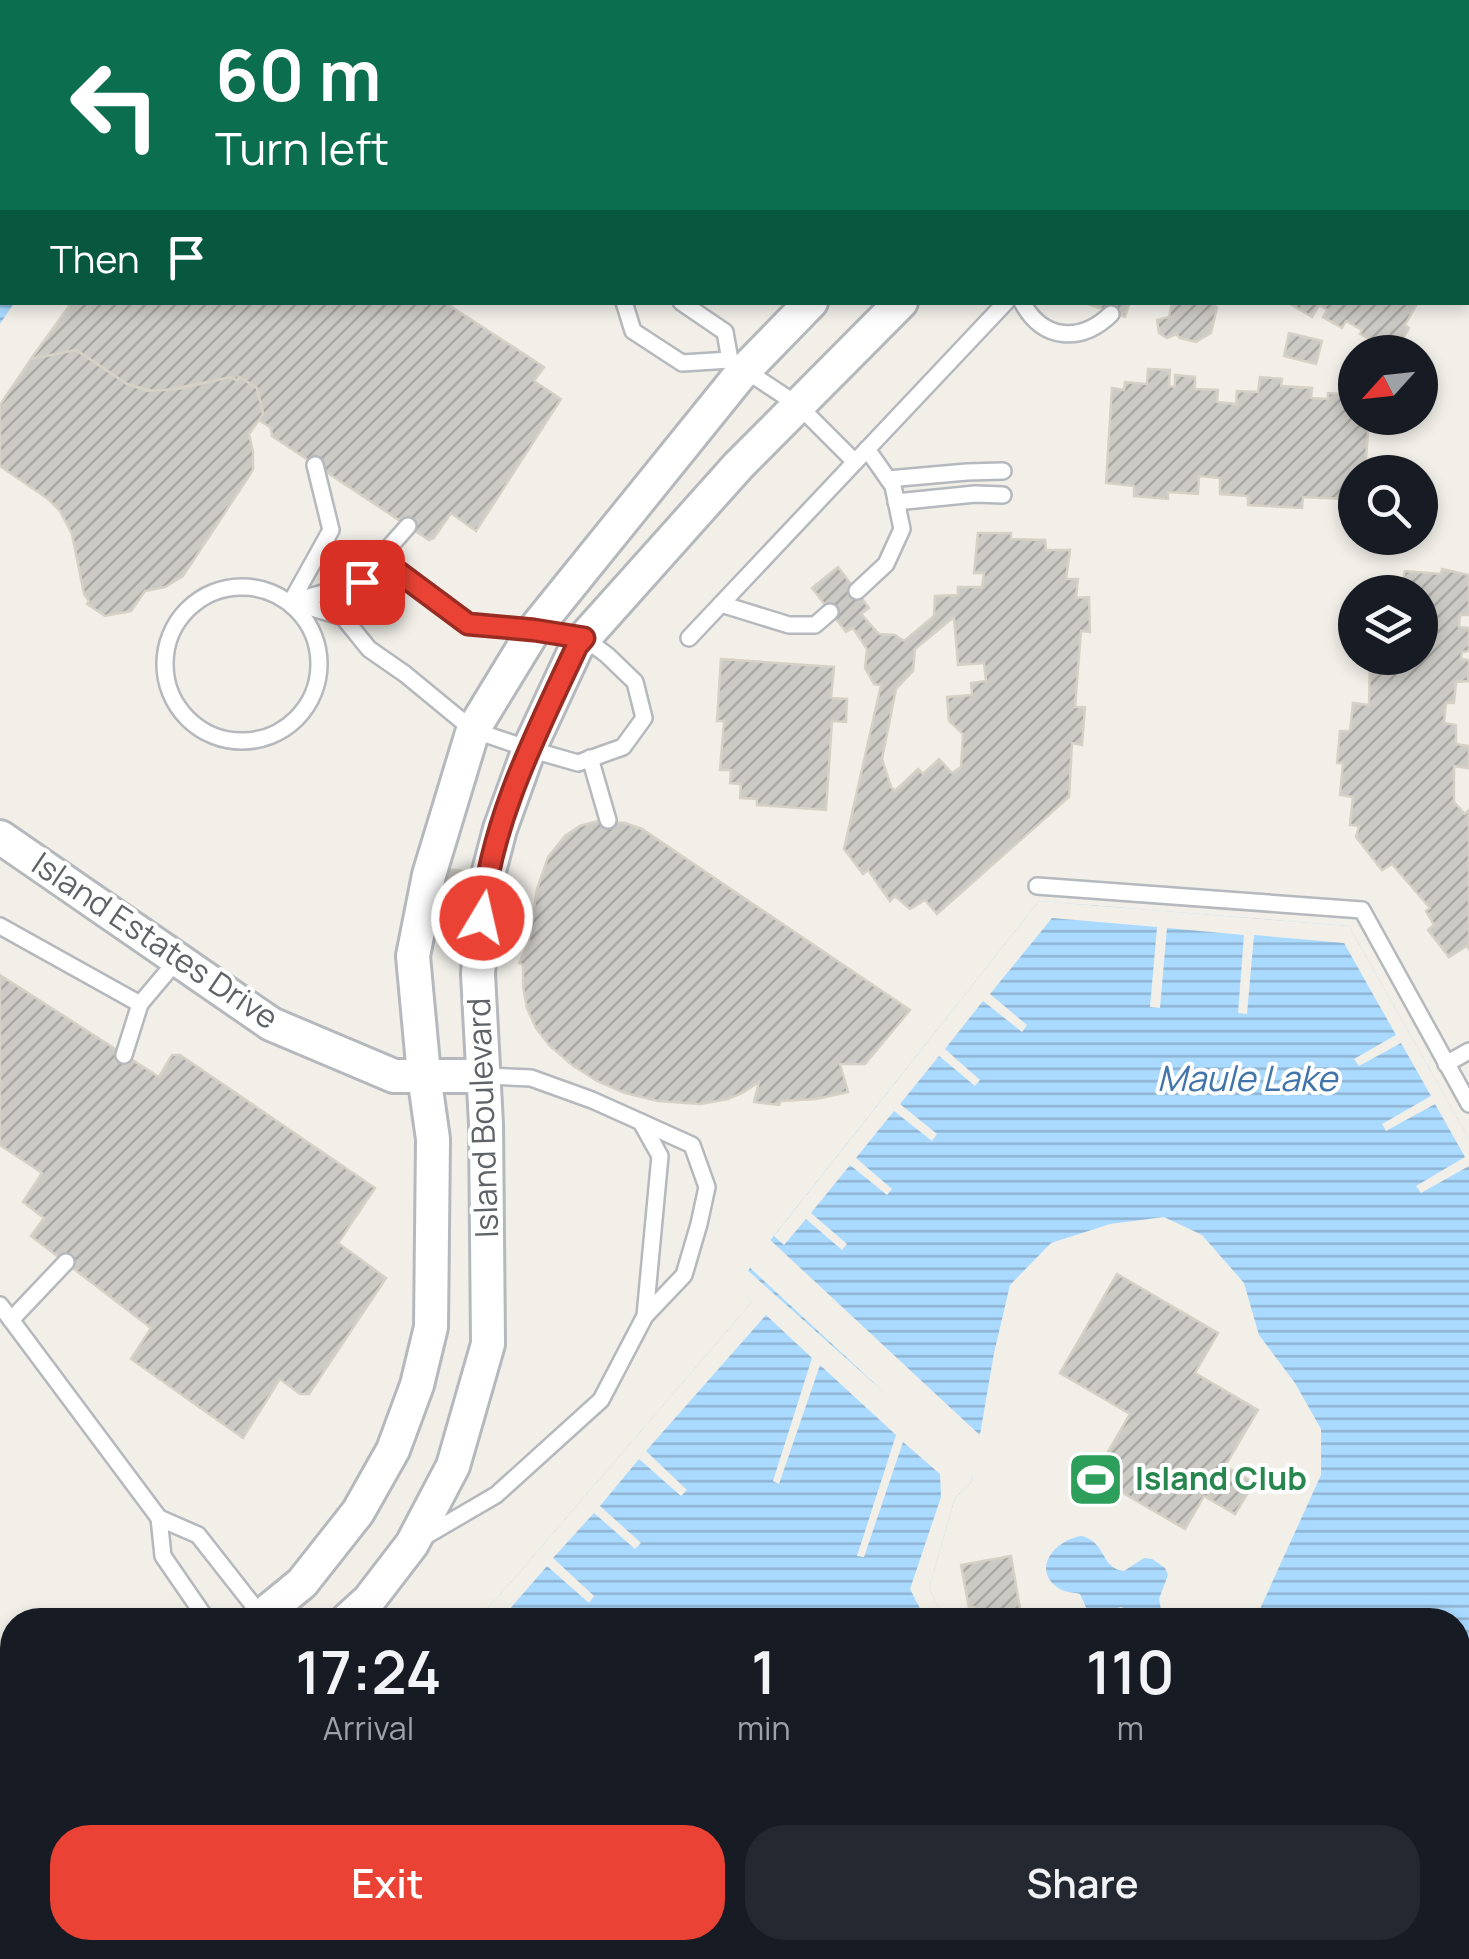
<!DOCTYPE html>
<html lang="en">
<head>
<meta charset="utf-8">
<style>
  :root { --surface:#171b24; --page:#242831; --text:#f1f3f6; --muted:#9ea1a6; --accent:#ea4335 }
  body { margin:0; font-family:Manrope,sans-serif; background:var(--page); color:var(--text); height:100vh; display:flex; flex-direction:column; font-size:38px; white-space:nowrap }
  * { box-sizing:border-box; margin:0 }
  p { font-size:32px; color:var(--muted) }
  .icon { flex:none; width:55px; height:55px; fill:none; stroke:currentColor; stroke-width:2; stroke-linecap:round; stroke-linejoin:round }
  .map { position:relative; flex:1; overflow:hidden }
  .drawer { position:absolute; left:0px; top:1608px; width:1470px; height:352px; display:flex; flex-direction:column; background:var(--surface); border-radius:40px 40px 0 0; box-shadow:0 5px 15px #0003 }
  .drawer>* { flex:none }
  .guide { position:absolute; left:0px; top:0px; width:1470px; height:305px; box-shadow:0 5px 15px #0003; background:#0b6e4f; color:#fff; overflow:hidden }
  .needle { width:65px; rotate:243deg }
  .controls { position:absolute; left:1338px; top:335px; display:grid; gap:20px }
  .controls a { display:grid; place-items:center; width:100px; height:100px; border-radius:50%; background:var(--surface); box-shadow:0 5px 15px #0003; font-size:50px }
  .pin { position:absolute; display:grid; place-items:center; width:85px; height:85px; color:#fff; margin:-42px; border-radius:20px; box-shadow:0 5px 15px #0006 }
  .me { position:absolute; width:110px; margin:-55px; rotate:9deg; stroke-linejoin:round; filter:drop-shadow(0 0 8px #0008) }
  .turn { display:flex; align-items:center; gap:35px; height:210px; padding:0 50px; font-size:45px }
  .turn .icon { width:130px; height:130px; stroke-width:2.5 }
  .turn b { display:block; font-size:70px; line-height:85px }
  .then { display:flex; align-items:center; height:95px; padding:0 50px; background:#0003; gap:20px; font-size:38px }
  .eta { display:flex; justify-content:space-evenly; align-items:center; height:170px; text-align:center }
  .eta b { font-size:60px; font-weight:600; line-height:70px }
  .cta { display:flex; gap:20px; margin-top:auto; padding:20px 50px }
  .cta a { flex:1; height:115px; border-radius:40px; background:var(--accent); color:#fff; font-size:40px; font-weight:600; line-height:115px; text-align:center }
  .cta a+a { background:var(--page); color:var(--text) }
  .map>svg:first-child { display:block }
</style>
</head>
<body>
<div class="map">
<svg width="1469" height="1959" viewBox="0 0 1469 1959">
  <defs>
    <pattern id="water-rules" width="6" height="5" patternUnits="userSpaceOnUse" patternTransform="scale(2.5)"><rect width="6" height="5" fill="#aadaff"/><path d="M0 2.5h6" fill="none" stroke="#8eb4d2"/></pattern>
    <pattern id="building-hatch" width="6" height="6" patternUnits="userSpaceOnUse" patternTransform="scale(2.5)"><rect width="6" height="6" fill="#cccac5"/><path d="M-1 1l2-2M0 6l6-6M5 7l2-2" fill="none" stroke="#a9a8a4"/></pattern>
  </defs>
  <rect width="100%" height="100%" fill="#f1efe8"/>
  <!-- water -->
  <g fill="url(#water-rules)">
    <path d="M0,0H214L213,2H2V302L14,303L0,324Z"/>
    <path d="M1039,901L1349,926L1469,1139V1757L1458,1787V1620H1255L1321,1475V1429L1295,1383L1259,1335L1244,1283L1202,1235L1164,1217L1110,1224L1051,1243L1010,1285L994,1353L972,1481L955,1498L929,1588L944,1620H476L498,1597L752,1302L737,1286L769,1242Z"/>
    <path d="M1082,1536C1107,1543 1100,1568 1124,1571L1144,1558L1152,1559L1165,1568L1168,1575L1159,1599L1163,1620H1132L1131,1611L1121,1607L1113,1609L1103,1618L1096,1619L1088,1612L1080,1594C1073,1592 1064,1593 1057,1587C1031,1567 1057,1539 1082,1536Z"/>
    <path d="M1458,1946L1469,1959H1230L1223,1948H1458Z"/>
    <path d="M164,1948H530L492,1959H147L153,1957Z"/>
  </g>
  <!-- pier -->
  <g fill="#f1efe8">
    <path d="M1039,901L1349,926L1469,1139V1166L1421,1193L1416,1186L1465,1157L1435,1104L1386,1131L1382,1124L1431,1096L1401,1043L1359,1066L1354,1059L1396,1035L1344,943L1254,935L1247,1014L1238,1013L1244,935L1167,928L1160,1008L1150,1007L1157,927L1052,918L990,994L1027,1025L1022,1032L983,1001L945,1049L980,1080L975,1086L939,1056L900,1104L937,1134L932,1141L894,1111L856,1158L892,1189L887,1195L850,1165L811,1213L847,1244L842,1250L806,1219L784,1245L774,1236Z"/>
    <path d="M767,1237L984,1439L978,1477L973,1474L972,1481L955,1498L929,1588L944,1620H926L910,1589L941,1497L940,1474L903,1442L864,1557L857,1556L896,1435L820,1365L779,1484L773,1481L812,1358L766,1315L646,1451L687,1490L681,1496L639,1459L600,1506L641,1543L635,1549L594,1513L553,1558L594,1596L589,1603L547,1566L508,1611L517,1620H476L498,1597L752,1302L733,1283L745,1268L886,1394L747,1265Z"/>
  </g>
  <!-- building -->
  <g fill="url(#building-hatch)" stroke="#d6d1c6" stroke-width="2.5" fill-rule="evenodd">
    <path d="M271,0H538L537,2H270Z"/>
    <path d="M539,0H828L826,2H543Z"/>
    <path d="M72,302H444L544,367L534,381L561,399L476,531L451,513L434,538L429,540L272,436L271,428L259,420L263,414L257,388L239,377L237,381L231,377L157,392L127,384L76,350L31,359Z"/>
    <path d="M1082,302H1130L1125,317Z"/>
    <path d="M1172,302H1211L1217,308L1211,333L1196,342L1180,338L1176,334L1167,338L1159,333L1157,320L1169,317Z"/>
    <path d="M1293,302H1418L1405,325L1409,328L1395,352L1360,334L1362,330L1346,321L1342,328L1323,317L1327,310L1319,305L1312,317L1292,305Z"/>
    <path d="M1289,333L1322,341L1316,364L1284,356Z"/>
    <path d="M76,350L127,384L148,391L178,389L231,377L237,381L239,377L257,388L263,414L249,434L253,452V469L249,476L183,576L165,587L145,591L131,611L105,616L87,604L89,601L84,594L72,534L60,511L48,499L0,466V405L31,359Z"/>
    <path d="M1148,369L1170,370L1169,386L1175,387V375L1195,377V389L1218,390L1217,402L1236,404L1237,391L1258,392L1260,377L1282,379L1281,386L1312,388L1311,398L1328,399V393L1355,395V418H1369L1365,472H1355V489L1345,488L1344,499L1303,497L1302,508L1248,505V496L1220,494V478L1199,476L1198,494L1168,492V499L1134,496V486L1106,483L1112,388L1124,390L1125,382L1147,384Z"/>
    <path d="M978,533H1011V539L1045,540L1046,550H1070L1066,579H1078L1076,598L1089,597L1090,632L1081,631L1075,707H1085L1082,745L1072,743L1069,797L937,914L925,900L910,909L895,896L890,901L868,870L863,874L844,849L881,685L874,684L865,668L867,649L853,628L846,632L812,588L838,567L869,608L861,614L879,634L895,635L904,641L934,616L935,596L958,595V587H982L984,573H974ZM954,617L958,665L984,663L986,681L971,683L972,695L947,697L949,721L963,734L961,767L952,773L939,759L923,774L918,769L895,791L891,787L882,759L896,689L913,671L915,649Z"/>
    <path d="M1442,569L1469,575V615H1460L1459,627L1469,628V651L1462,652L1461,659L1469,660L1468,681L1456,682L1454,703H1446L1444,723L1456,725V744L1469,746L1468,768L1454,766V802L1465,814L1469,810V949L1467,946L1449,957L1428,930L1434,925L1426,911L1430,908L1392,864L1382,870L1356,837L1359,826L1350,825L1353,797L1340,795L1343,763H1337L1340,731H1350L1353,703L1369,705L1370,658H1420V592H1382L1383,578L1403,579L1405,571L1441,574Z"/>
    <path d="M721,659L834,667L831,698L847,699L846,722L832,721L826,810L757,805V799L740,798L741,784L730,783L731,770H720L724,721H717Z"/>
    <path d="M598,821L625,823L642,829L910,1010L865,1064H840L848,1092L816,1099L781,1101L779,1105L754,1102L759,1082L744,1092L728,1099L700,1104L658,1101L625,1093L597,1081L572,1065L549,1045L536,1028L527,1008L523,987V965L519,963L529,942L537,889L548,857L565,836L580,826Z"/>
    <path d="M442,868L469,872L465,902L438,898Z"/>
    <path d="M0,975L159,1077L172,1055H180L375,1188L338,1243L386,1278L309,1394H300L280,1379L243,1438L131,1359L151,1328L31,1236L44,1218L23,1202L42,1173L0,1145Z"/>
    <path d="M1117,1274L1218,1333L1195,1373L1258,1410L1225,1466L1254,1483L1235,1514L1204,1496L1185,1529L1094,1476L1130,1414L1060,1373Z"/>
    <path d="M1011,1556L1022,1620H976L974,1607L969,1608L961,1565Z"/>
    <path d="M1469,1812V1853L1458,1841V1822Z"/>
  </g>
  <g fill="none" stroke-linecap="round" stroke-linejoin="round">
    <defs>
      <g id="service">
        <path d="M1182,0L1183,2"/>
        <path d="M624,302L633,331L682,363L730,360L798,405L855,462"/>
        <path d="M681,302L725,332L730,360"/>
        <path d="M1022,302C1043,341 1081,343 1111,314"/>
        <path d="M888,479L967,472L1003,471"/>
        <path d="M896,502L975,494L1003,495"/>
        <path d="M398,572L468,624L534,630L584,638L607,655L635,682L644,718L623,747L578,763L529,749L473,730L405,674L369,649L343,617L291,602Z"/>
        <path d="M330,583L377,561L408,526"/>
        <circle cx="242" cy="664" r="77"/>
        <path d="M857,591L886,564L902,529L893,486L867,449"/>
        <path d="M291,602L331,530L315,465"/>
        <path d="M721,604L789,625H815L830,612"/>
        <path d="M689,638L1006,302"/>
        <path d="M590,758L608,820"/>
        <path d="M1037,886L1362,910L1469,1104"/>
        <path d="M0,926L140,1004L178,959"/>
        <path d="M124,1055L140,1004"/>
        <path d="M1446,1064L1469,1051"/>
        <path d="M641,1122L692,1145L707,1187L699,1224L684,1275L645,1316"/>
        <path d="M0,1305L159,1518L198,1535L264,1619"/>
        <path d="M11,1320L66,1262"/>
        <path d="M159,1518L163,1556L207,1620"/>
        <path d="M424,1537L496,1495L601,1400L645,1316L660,1156L641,1122L592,1100L531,1078L484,1076"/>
      </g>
      <g id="minor">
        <path d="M1142,2L1146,0"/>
        <path d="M1236,2L1243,0"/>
        <path d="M0,837L271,1024L394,1076H484"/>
        <path d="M257,1620L302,1583L358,1512L393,1450L417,1385L431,1327L433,1139L424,1075L413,956L429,875L473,730L534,630L740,375L811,302"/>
        <path d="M347,1620L369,1600L412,1544L453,1466L488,1344L486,1124L478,974L484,890L500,829L529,749L577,646L738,466L901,302"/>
        <path d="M0,1784L12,1777"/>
        <path d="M0,1855L12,1846"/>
      </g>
    </defs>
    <!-- service casing -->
    <use href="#service" stroke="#b5b8bc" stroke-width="20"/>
    <!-- minor casing -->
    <use href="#minor" stroke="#b5b8bc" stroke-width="38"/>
    <!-- service -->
    <use href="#service" stroke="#fff" stroke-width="15"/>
    <!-- minor -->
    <use href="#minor" stroke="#fff" stroke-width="32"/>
  </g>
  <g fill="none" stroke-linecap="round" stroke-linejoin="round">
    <defs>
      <path id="route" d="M362,582L398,572L468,624L534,630L584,638L577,646C537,732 490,822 482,918"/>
    </defs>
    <!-- route casing -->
    <use href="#route" stroke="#982c22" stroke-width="25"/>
    <!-- route -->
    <use href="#route" stroke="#ea4335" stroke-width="18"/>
  </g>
  <!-- icons -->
  <defs>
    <symbol id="stadium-square" viewBox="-11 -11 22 22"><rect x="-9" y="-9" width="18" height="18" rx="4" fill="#2e9e5b" stroke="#fff"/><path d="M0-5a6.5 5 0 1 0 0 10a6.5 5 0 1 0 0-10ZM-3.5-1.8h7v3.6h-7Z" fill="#fff"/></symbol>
  </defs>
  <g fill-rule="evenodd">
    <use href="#stadium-square" x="1064" y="1448" width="63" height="63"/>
  </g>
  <g text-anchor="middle" stroke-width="8" stroke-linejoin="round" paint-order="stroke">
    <!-- street labels -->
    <g font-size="32" fill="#5f6368" stroke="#fff">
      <text transform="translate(155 941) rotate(34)" y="11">Island Estates Drive</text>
      <text transform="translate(483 1118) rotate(-92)" y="11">Island Boulevard</text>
    </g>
    <!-- leisure labels -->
    <g font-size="32" font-weight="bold" fill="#27864d" stroke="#fff" text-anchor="start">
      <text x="1135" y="1490">Island Club</text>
    </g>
    <!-- water labels -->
    <g font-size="35" font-style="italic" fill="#4174aa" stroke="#fff">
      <text x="1247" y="1091">Maule Lake</text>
    </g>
  </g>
</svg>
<div class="controls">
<a><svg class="needle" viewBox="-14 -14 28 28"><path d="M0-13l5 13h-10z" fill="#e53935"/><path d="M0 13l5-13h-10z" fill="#9ea1a6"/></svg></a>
<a><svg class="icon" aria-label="search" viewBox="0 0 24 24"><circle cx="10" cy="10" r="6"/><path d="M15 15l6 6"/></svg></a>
<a><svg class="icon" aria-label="layers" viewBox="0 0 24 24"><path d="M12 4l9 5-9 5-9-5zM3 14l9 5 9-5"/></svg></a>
</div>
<div class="pin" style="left:362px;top:582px;background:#d93025"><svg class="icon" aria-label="arrive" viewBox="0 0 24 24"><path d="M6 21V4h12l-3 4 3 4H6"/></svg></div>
<svg class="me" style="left:482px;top:918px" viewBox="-20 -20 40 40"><circle r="17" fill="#ea4335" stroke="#fff" stroke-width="3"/><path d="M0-11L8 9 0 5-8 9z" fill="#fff"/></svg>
<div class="guide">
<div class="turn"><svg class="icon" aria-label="left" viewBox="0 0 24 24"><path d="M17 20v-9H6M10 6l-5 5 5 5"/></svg><div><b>60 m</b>Turn left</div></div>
<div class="then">Then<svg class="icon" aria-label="arrive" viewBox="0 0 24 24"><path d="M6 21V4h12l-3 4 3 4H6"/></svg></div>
</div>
<section class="drawer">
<div class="eta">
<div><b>17:24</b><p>Arrival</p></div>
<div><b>1</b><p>min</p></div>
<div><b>110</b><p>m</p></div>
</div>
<div class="cta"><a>Exit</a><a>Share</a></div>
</section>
</div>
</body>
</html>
